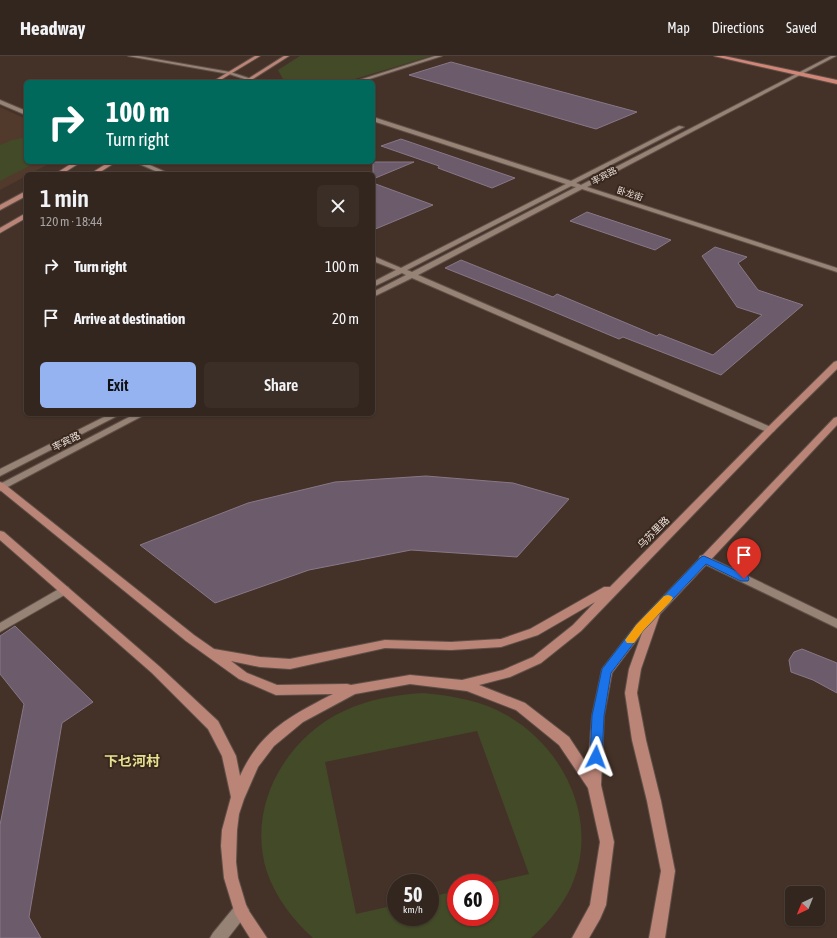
<!DOCTYPE html>
<html lang="en">
<head>
<meta charset="utf-8">
<style>
  :root { --surface:#33261e; --page:#3b2e27; --text:#f1f3f6; --muted:#a9a5a4; --line:#4e433c; --accent:#95b2f1 }
  body { margin:0; font-family:"Asap Condensed","Noto Sans SC",sans-serif; background:var(--page); color:var(--text); height:100vh; display:flex; flex-direction:column; font-size:15px; white-space:nowrap }
  * { box-sizing:border-box; margin:0 }
  p { font-size:13px; color:var(--muted) }
  .icon { flex:none; width:22px; height:22px; fill:none; stroke:currentColor; stroke-width:2; stroke-linecap:round; stroke-linejoin:round }
  .map { position:relative; flex:1; overflow:hidden }
  .side { position:absolute; left:24px; top:116px; width:351px; height:244px; display:flex; flex-direction:column; background:var(--surface); border-radius:6px; box-shadow:0 1px 3px #0004,0 0 0 1px var(--line) }
  .side>* { flex:none }
  .top-card { position:absolute; left:24px; top:24px; width:351px; height:84px; border-radius:6px; box-shadow:0 1px 3px #0004,0 0 0 1px var(--line); background:#00695c; color:#fff; overflow:hidden }
  .needle { width:26px; rotate:223deg }
  .fabs { position:absolute; left:785px; top:830px; display:grid; gap:8px }
  .fabs a { display:grid; place-items:center; width:40px; height:40px; border-radius:6px; background:var(--surface); box-shadow:0 1px 3px #0004,0 0 0 1px var(--line); font-size:20px }
  .speed { position:absolute; left:387px; top:818px; display:flex; gap:8px; font-size:20px; font-weight:700; text-align:center }
  .speed>* { display:grid; place-content:center; width:52px; height:52px; border-radius:50%; background:var(--surface); box-shadow:0 1px 3px #0004,0 0 0 1px var(--line); line-height:1 }
  .speed small { font-size:10px; font-weight:400 }
  .speed .limit { border:6px solid #d22; background:#fff; color:#111 }
  .pin { position:absolute; display:grid; place-items:center; width:34px; height:34px; color:#fff; margin:-41px -17px; border-radius:50% 50% 50% 0; rotate:-45deg; box-shadow:0 0 4px #0007 }
  .pin .icon { rotate:45deg }
  .me { position:absolute; width:44px; margin:-22px; rotate:3deg; stroke-linejoin:round; filter:drop-shadow(0 0 3px #0008) }
  .turn { display:flex; align-items:center; gap:14px; height:84px; padding:0 16px; font-size:18px }
  .turn .icon { width:52px; height:52px; stroke-width:2.5 }
  .turn b { display:block; font-size:28px; line-height:34px }
  .round { display:grid; place-items:center; flex:none; width:42px; height:42px; border-radius:6px; background:var(--page) }
  .headline { display:flex; align-items:center; justify-content:space-between; height:68px; padding:0 16px }
  h1 { font-size:24px; font-weight:600; line-height:30px }
  .cta { display:flex; gap:8px; margin-top:auto; padding:8px 16px }
  .cta a { flex:1; height:46px; border-radius:6px; background:var(--accent); color:#111; font-size:16px; font-weight:600; line-height:46px; text-align:center }
  .cta a+a { background:var(--page); color:var(--text) }
  ul { padding:0; list-style:none }
  li { display:flex; align-items:center; gap:12px; height:52px; padding:0 16px }
  li div { flex:1 }
  li b { display:block; font-size:15px }
  li em { font-style:normal }
  header { display:flex; align-items:center; gap:24px; box-sizing:border-box; height:56px; padding:0 20px; background:var(--surface); border-bottom:1px solid var(--line) }
  header strong { font-size:19px }
  nav { display:flex; gap:22px; margin-inline-start:auto; font-size:14px }
  .map>svg:first-child { display:block }
</style>
</head>
<body>
<header>
<strong>Headway</strong>
<nav><a>Map</a><a>Directions</a><a>Saved</a></nav>
</header>
<div class="map">
<svg width="837" height="882" viewBox="0 0 837 882">
  <rect width="100%" height="100%" fill="#443228"/>
  <!-- built -->
  <path fill="#51392c" d="M0,51L26,63V106H52L30,118H26V120L0,134Z"/>
  <!-- green -->
  <g fill="#434a27" fill-rule="evenodd">
    <path d="M300,0H431L345,26H294L283,23L278,14Z"/>
    <path d="M26,81V106H37L0,125V89L12,84Z"/>
    <path d="M423,637C453,640 481,644 508,660C568,695 602,772 568,837C558,855 546,869 531,882H313C293,864 276,842 267,816C246,752 285,682 344,655C369,643 395,639 423,637ZM477,675L529,818L490,827V861H456V835L430,841V861H396V849L356,858L325,706Z"/>
  </g>
  <!-- building -->
  <g fill="#6b5b6b" stroke="#887787">
    <path d="M451,6L637,56L596,73L409,19Z"/>
    <path d="M401,83L515,122L492,132L438,112L439,110L381,90Z"/>
    <path d="M373,106H414L373,123Z"/>
    <path d="M373,127L433,149L373,174Z"/>
    <path d="M587,156L671,184L655,194L570,165Z"/>
    <path d="M715,191L747,201L738,207L758,234L803,249L721,319L623,281L619,283L528,245L445,212L461,204L553,241L557,238L657,280L659,278L713,299L762,259L737,251L702,200Z"/>
    <path d="M426,420L513,427L569,443L517,501L411,494L309,514L215,547L140,489L248,447L335,426Z"/>
    <path d="M15,570L93,646L62,667L29,861L41,882H0V769L24,648L0,618V580Z"/>
    <path d="M802,593L837,607V637L813,624L791,616L789,604L794,596Z"/>
  </g>
  <g fill="none" stroke-linecap="round" stroke-linejoin="round">
    <defs>
      <g id="minor">
        <path d="M128,0H138L230,16L261,26H254L229,18Z"/>
        <path d="M435,0H442L360,26H353Z"/>
        <path d="M831,0H836L587,131L837,212V216L582,133L418,219L773,372L775,374L773,376H767L412,222L373,241V236L406,219L402,217L373,231V226L396,214L373,205V200L401,212L566,128L373,65V61L571,125L679,70L684,71L576,127L581,129ZM571,130L576,131L412,216L407,214Z"/>
        <path d="M0,44L26,55V59L0,48Z"/>
        <path d="M135,106H143L170,118H162Z"/>
        <path d="M110,358H121L0,420V413Z"/>
        <path d="M135,358H146L0,435V428Z"/>
        <path d="M704,499L837,563V572L700,506L699,503L700,500Z"/>
        <path d="M64,530L68,531L70,534L68,537L0,576V567Z"/>
        <path d="M241,847L246,849L249,854L246,859L228,882H210L213,877L236,849Z"/>
      </g>
      <g id="major">
        <path d="M255,0H260L217,26H212Z"/>
        <path d="M284,0H289L248,26H243Z"/>
        <path d="M74,106H81L62,118H55Z"/>
        <path d="M109,106H116L97,118H90Z"/>
        <path d="M26,135V140L0,154V149Z"/>
        <path d="M26,157V162L0,177V172Z"/>
        <path d="M837,305V313L773,376L581,575L541,607L510,621L479,629L525,647L569,681L588,710L592,660L602,613L636,569L834,362L837,361V369L660,558L641,613L637,637L646,684L661,745L675,815L665,882H649L661,815L647,745L632,684L625,637L629,613L642,577L612,617L604,660L601,729L614,786L606,849L600,863L589,882H572L590,849L600,786L588,732L559,689L516,654L467,635L410,628L355,638L303,666L274,690L258,711L244,743L239,758L237,774L236,806L238,822L247,852L267,882H250L235,858L224,822L221,790L222,774L231,741L222,700L208,673L152,617L0,484V475L4,476L160,611L218,665L236,700L240,720C260,675 292,659 333,638L276,639L239,623L186,585L0,434V426L3,427L194,579L214,593L260,601L290,603L385,584L451,586L501,583L530,573L604,531H610L767,372L834,306ZM595,546L573,569L533,601L503,614L462,624L410,619L351,629L347,628L277,629L247,617L231,605L260,611L290,613L385,592L451,594L501,591L538,579Z"/>
      </g>
      <path id="highway" d="M714,0H724L837,24V28Z"/>
    </defs>
    <!-- minor casing -->
    <use href="#minor" stroke="#605048" stroke-width="2"/>
    <!-- major casing -->
    <use href="#major" stroke="#605048" stroke-width="2"/>
    <!-- highway casing -->
    <use href="#highway" stroke="#605048" stroke-width="2"/>
    <!-- minor -->
    <use href="#minor" fill="#978276" fill-rule="evenodd"/>
    <!-- major -->
    <use href="#major" fill="#ba8477" fill-rule="evenodd"/>
    <!-- highway -->
    <use href="#highway" fill="#d28677" fill-rule="evenodd"/>
  </g>
  <!-- route -->
  <path fill="#1a73e8" stroke="#114b97" d="M704,500L748,520L749,523L748,525H741L706,508L643,575L611,617L604,660L602,701L600,705L596,706L592,705L590,701L592,660L602,613L636,569L701,501Z"/>
  <!-- slow -->
  <path fill="#f59e0b" d="M668,539L671,540L673,542L671,545L643,575L634,587H627L625,584L636,569L664,540Z"/>
  <g text-anchor="middle" stroke-width="4" stroke-linejoin="round" paint-order="stroke">
    <!-- far-street labels -->
    <g font-size="9" fill="#eaded8" stroke="#39281e">
      <text transform="translate(604 120) rotate(-28)" y="3">率宾路</text>
      <text transform="translate(630 138) rotate(18)" y="3">卧龙街</text>
    </g>
    <!-- street labels -->
    <g font-size="10" fill="#eaded8" stroke="#39281e">
      <text transform="translate(66 385) rotate(-27)" y="4">率宾路</text>
      <text transform="translate(653 476) rotate(-45)" y="4">乌苏里路</text>
    </g>
    <!-- near-quarter labels -->
    <g font-size="14" font-weight="bold" fill="#e6e091" stroke="#39281e">
      <text x="132" y="710">下乜河村</text>
    </g>
  </g>
</svg>
<div class="fabs">
<a><svg class="needle" viewBox="-14 -14 28 28"><path d="M0-13l5 13h-10z" fill="#e53935"/><path d="M0 13l5-13h-10z" fill="#a9a5a4"/></svg></a>
</div>
<div class="speed"><div>50<small>km/h</small></div><div class="limit">60</div></div>
<div class="pin" style="left:744px;top:523px;background:#d93025"><svg class="icon" aria-label="arrive" viewBox="0 0 24 24"><path d="M6 21V4h12l-3 4 3 4H6"/></svg></div>
<svg class="me" style="left:596px;top:701px" viewBox="-20 -20 40 40"><path d="M0-17L14 15 0 8-14 15z" fill="#1a73e8" stroke="#fff" stroke-width="4"/></svg>
<div class="top-card">
<div class="turn"><svg class="icon" aria-label="right" viewBox="0 0 24 24"><path d="M7 20v-9h11M14 6l5 5-5 5"/></svg><div><b>100 m</b>Turn right</div></div>
</div>
<section class="side">
<div class="headline"><div><h1>1 min</h1><p>120 m · 18:44</p></div><a class="round"><svg class="icon" aria-label="close" viewBox="0 0 24 24"><path d="M6 6l12 12M18 6L6 18"/></svg></a></div>
<ul>
<li><svg class="icon" aria-label="right" viewBox="0 0 24 24"><path d="M7 20v-9h11M14 6l5 5-5 5"/></svg><div><b>Turn right</b></div><em>100 m</em></li>
<li><svg class="icon" aria-label="arrive" viewBox="0 0 24 24"><path d="M6 21V4h12l-3 4 3 4H6"/></svg><div><b>Arrive at destination</b></div><em>20 m</em></li>
</ul>
<div class="cta"><a>Exit</a><a>Share</a></div>
</section>
</div>
</body>
</html>
